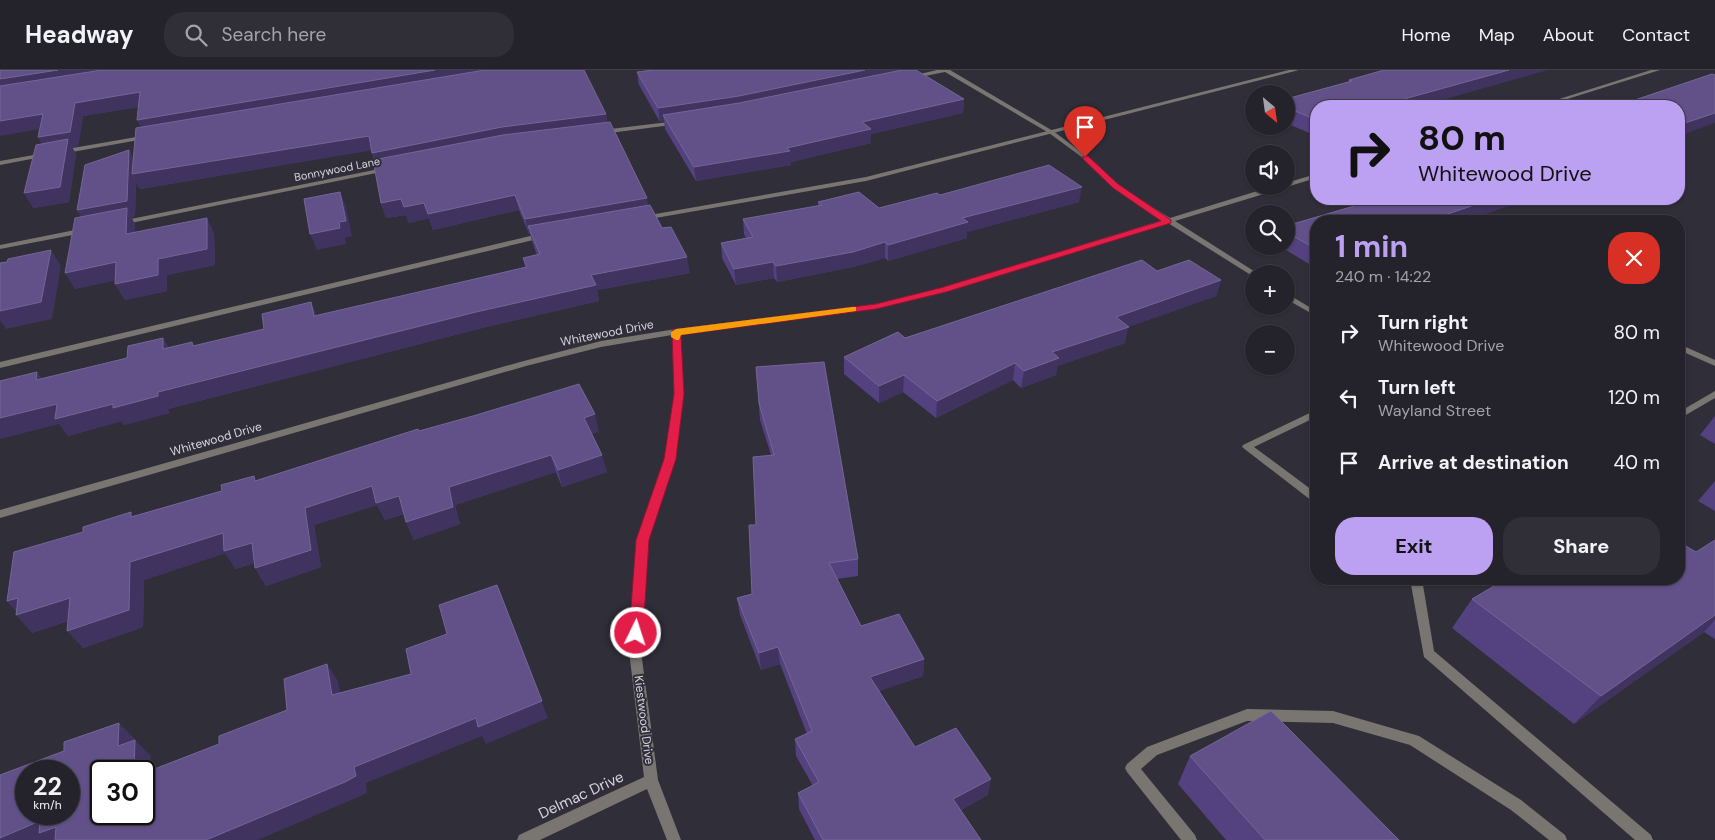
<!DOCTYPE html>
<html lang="en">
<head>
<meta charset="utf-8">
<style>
  :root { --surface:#24222b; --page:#302f37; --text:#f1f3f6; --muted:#a3a4a9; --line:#413f47; --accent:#bca0f2 }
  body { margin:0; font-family:"DM Sans",sans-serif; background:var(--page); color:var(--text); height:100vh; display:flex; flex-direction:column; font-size:19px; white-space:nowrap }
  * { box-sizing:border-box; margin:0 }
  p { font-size:16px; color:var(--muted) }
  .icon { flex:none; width:28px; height:28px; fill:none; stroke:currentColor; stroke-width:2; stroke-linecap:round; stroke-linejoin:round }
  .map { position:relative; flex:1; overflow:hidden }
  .drawer { position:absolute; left:1310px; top:145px; width:375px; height:370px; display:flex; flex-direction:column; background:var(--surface); border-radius:20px; box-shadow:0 1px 4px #0004,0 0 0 1px var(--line) }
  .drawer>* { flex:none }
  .hud { position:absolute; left:1310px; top:30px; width:375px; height:105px; border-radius:20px; box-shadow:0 1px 4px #0004,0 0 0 1px var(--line); background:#bca0f2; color:#111; overflow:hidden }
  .needle { width:32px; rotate:151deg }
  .controls { position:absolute; left:1245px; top:15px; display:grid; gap:10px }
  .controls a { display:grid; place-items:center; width:50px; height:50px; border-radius:50%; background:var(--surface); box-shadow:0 1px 4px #0004,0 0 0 1px var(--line); font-size:25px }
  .speed { position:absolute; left:15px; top:690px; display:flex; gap:10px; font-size:25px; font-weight:700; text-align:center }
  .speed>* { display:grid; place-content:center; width:65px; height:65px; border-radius:50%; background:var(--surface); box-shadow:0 1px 4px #0004,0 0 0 1px var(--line); line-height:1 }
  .speed small { font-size:12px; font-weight:400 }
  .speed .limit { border:2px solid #111; border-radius:8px; background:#fff; color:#111 }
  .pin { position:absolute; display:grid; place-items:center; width:42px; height:42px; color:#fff; margin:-51px -21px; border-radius:50% 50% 50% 0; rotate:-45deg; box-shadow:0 0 5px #0007 }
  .pin .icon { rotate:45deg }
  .me { position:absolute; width:55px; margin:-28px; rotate:4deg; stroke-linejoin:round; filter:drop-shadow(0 0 4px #0008) }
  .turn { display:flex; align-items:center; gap:18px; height:105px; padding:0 25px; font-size:22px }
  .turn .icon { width:65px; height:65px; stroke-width:2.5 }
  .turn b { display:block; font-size:35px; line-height:42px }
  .round { display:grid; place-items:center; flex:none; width:52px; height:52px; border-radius:20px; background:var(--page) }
  .overview { display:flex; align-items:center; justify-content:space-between; height:85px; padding:0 25px }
  h1 { font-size:30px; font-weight:700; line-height:38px; color:var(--accent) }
  .cta { display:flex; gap:10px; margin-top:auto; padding:10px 25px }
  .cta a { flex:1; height:58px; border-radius:20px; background:var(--accent); color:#111; font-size:20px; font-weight:700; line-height:58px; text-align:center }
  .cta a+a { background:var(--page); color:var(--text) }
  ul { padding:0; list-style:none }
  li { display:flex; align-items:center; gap:15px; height:65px; padding:0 25px }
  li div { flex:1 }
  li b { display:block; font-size:19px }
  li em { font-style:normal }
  header { display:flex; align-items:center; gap:30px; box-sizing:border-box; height:70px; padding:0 25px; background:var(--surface); border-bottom:1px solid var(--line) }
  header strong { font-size:24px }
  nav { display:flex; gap:28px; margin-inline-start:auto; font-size:18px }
  .search { width:350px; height:45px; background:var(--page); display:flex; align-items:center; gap:12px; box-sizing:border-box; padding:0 18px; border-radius:20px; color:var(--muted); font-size:19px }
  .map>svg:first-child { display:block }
</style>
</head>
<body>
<header>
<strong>Headway</strong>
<div class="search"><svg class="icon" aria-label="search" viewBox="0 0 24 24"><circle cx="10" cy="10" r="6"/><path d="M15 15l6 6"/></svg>Search here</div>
<nav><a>Home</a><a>Map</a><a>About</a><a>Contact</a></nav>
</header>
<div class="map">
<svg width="1715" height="770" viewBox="0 0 1715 770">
  <rect width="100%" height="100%" fill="#302e39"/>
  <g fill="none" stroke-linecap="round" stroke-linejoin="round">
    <!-- service -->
    <g fill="#797570" fill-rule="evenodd">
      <path d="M1289,0H1299L866,111L644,150L640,148L644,146L866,107Z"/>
      <path d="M148,65L150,66V68L61,84L58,82L61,80Z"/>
      <path d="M45,83L48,85L47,86L0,95V91Z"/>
      <path d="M543,163H546V167L0,298V292Z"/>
      <path d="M1679,274L1715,290V296L1679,280Z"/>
      <path d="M1715,321V328L1679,349V342Z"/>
      <path d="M1316,340V347L1254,377L1316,423V432L1312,431L1242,377L1243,375Z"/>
      <path d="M1410,509H1422L1434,581L1651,765L1653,770H1635L1424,587Z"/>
      <path d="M1247,639L1333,641L1419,666L1521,730L1565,765L1567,770H1549L1511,740L1410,675L1333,653L1247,651L1157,685L1141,699L1195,765L1197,770H1181L1127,702L1125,698L1127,694L1147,677Z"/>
    </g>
    <!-- minor -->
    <g fill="#797570" fill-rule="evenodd">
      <path d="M937,0H950L1053,61L1087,86L1117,115L1170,148L1274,116H1286V113L1316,104V108L1175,151L1257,203L1254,204V207L1168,153L946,222L875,238L680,264L684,324L675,389L647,470L641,581L658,710L681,770H667L647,719L540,770H517L519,765L644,707L629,581L637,470L665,389L674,324L672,265L601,277L526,296L0,448V440L520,292L601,271L676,259L875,234L941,218L1163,150L1113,117L1083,88L1049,63L945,2L910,9L907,7Z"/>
      <path d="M1651,0H1660L1545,36H1537Z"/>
      <path d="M677,51L680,53L679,54L602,64L599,62L602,60Z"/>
      <path d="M389,97L391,98V100L121,155L117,153L121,151Z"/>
      <path d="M85,158L89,160L88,162L0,179V175Z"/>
      <path d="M1286,223L1316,241V246L1286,229Z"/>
    </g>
  </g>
  <!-- wall -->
  <g fill="#54417f">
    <path d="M0,0L606,44L607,52L648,135L690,203L597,220L599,231L482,258L168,339L169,343L124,355L122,351L68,366L42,309L169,278L195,276L317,246L525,197L523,188L537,185L532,171L530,164H529L519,140L433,160L429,148L409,153L406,145L386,148L381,133L374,90L371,80L140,119L136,113L135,146L131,147L135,154V162L214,163L215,195L167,205V221L125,230L115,214L116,210L75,219L81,147L77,140L129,80L133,89L141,57L138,37L83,46L78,76L72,77L76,84L69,132L33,138L42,74L38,67L39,59Z"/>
    <path d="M1384,0L1316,36V66L1286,53V29L1348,12L1349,10Z"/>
    <path d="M637,2L964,29L963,43L871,64V73L791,92V95L696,111L665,59L664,51L660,52L639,15Z"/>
    <path d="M940,125L1079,132L967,162V168L888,191L885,188L853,197L777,212L774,208L736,215L722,188L721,173L746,168L744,164L743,149L818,136V132L879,138Z"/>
    <path d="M1378,129H1528L1464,151H1316V198L1279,176H1286V156Z"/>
    <path d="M1157,201L1221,210L1216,226L1128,257L1125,273L1057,296L1056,305L1021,318L1013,310L936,348L903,322L879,333L844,304V287L905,268Z"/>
    <path d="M756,297L858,489V506L837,509L861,556L924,589L923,606L879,621L915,677L988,725L961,740L981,770H815L799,739L798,723L813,716L796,686L795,669L807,664L780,594L761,600L740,545L737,528L752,524L756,455L771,385L760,350Z"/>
    <path d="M1715,346V374L1700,365Z"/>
    <path d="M419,361H599L592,364L607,402L562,417L556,402L455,435L460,454L414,470L406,452L404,444L385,450L377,435L314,455L321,497L266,516L255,498L254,493L236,499L225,483L144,510L143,557L83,578L68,551L32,563L16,541L7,531L134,446L257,410Z"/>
    <path d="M1715,411V441L1698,431Z"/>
    <path d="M1715,470V569L1704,562L1574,654L1452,558L1472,529L1696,482Z"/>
    <path d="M1190,686L1399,770H1226L1178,714Z"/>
  </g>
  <!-- shaded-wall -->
  <g fill="#40335f">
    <path d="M58,0H151L0,23V9Z"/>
    <path d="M435,0H533L144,64L137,50Z"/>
    <path d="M865,0H903L740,39L663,45L664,51L660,52L658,38Z"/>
    <path d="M1509,0H1548L1421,36H1379Z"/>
    <path d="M140,22L147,36L83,46L78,76L72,77L76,84L69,132L33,138L24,123L46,81L38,67L75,33Z"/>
    <path d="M964,29L963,43L871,64V73L791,92V95L696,111L694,97L787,78L862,52Z"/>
    <path d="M1715,43V53L1679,66V55Z"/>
    <path d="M43,44L51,57L0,66V51Z"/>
    <path d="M606,44L609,58L377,97L372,83L502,57Z"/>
    <path d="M369,66L374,80L140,119L136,113L135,146L131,147L135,154V179L86,156L77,140L129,80L136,95Z"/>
    <path d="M1082,117L1079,132L967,162V168L888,191V175L962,148Z"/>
    <path d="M340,122L346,137L352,166L345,168L346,174L317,180L310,164L339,152Z"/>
    <path d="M515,125L519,140L433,160L428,144Z"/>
    <path d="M647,128L649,143L528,156L530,164H529L525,149Z"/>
    <path d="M401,129L424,133L429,148L409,153L406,145L386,148L381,133Z"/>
    <path d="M1492,129H1528L1464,151H1427Z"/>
    <path d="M207,148L214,163L215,195L167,205V221L125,230L115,214Z"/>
    <path d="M885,172V188L853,197L777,212L776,196Z"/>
    <path d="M51,180L61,196L52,249L6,259L0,250V232Z"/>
    <path d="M687,187L690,203L597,220L599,231L482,258L168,339L169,343L124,355L122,351L68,366L59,354L0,369V348L57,334L158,322L591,205Z"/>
    <path d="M116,192L126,208L75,219L65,203Z"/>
    <path d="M773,192L774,208L736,215L734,199Z"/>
    <path d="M1221,210L1216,226L1128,257L1125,273L1057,296L1056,305L1021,318L1024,301L1052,282L1116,247Z"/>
    <path d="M311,232L318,248L314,246Z"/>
    <path d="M163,268L173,284L163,279Z"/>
    <path d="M1015,293L1013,310L936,348L937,331Z"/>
    <path d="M37,302L49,319L36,310Z"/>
    <path d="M904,305L903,322L879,333V316Z"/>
    <path d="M595,344L599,361L588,365L584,348Z"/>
    <path d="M551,385L556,402L455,435L460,454L414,470L406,452L449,417Z"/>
    <path d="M602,385L607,402L562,417L558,400Z"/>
    <path d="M372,416L399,426L406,443L385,450L377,435L314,455L321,497L266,516L255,498L305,438Z"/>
    <path d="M223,463L252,473L263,490L236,499L225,483L144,510L143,557L83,578L67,561L130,492Z"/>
    <path d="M497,515L548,648L486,674L482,666L366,713L367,723L356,728L258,770H206L354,697Z"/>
    <path d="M18,528H70L85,545L32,563L16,545L19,544L7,531Z"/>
    <path d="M1715,545V550L1704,562L1574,654L1601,626Z"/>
    <path d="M778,577L780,594L761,600L759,583Z"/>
    <path d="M924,589L923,606L870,624V607Z"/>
    <path d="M327,594L338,611L343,642L332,625Z"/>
    <path d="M119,653L135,669L134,693L118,676Z"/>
    <path d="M135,670L151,686L150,723L144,716V701H134Z"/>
    <path d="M991,709L988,725L951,745L953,729Z"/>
    <path d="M40,751L56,757L71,770H0V768Z"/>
  </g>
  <!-- building -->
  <g fill="#625189" stroke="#746697" fill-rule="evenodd">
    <path d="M0,0H58L0,9Z"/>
    <path d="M102,0H435L137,50L140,22L75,33L70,62L38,67L43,44L0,51V16Z"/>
    <path d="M485,0H584L606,44L502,57L372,83L369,66L132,104L136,58Z"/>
    <path d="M653,0H865L739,26L658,38L637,2Z"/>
    <path d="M902,0H916L964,29L862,52L871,59L787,78L790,81L694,97L663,45L739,33Z"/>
    <path d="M1384,0H1509L1379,36H1316V50L1286,37V31L1289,30L1286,29L1352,11L1349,10Z"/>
    <path d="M1712,4L1715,5V43L1679,55V36H1617Z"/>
    <path d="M610,52L647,128L525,149L515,125L428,144L424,133L404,137L401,129L381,133L373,90L503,65Z"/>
    <path d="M68,69L60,117L24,123L36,75Z"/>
    <path d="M129,80L127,131L77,140L85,95Z"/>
    <path d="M1049,95L1082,117L962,148L968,152L888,175L885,172L853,182L776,196L773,192L734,199L721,173L753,167L743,149L822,135L818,132L859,122L879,138L937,123L940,125Z"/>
    <path d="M340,122L346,151L339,152L340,158L310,164L304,129Z"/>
    <path d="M1378,129H1492L1427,151H1316V179L1286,162V156Z"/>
    <path d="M650,135L662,158L671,157L687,187L591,205L596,215L476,242L158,322V326L113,338V334L55,349L57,334L0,348V311L37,302L36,310L127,288L128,276L163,268V279L192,272L193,276L264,259L262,244L311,232L314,246L527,197L523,188L540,184L528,156Z"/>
    <path d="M127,138L126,164L207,148V179L158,189V205L115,214L116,192L65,203L75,148Z"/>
    <path d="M51,180L41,232L0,241V193L7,192L8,189Z"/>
    <path d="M1142,190L1157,201L1189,190L1221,210L1116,247L1129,257L1052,282L1059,288L1024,301L1015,293L937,331L904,305L879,316L844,287L898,262L905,268Z"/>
    <path d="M824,292L858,489L829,493L861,556L899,544L924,589L870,607L915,677L956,658L991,709L953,729L981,770H823L798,723L819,712L795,669L812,661L778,577L759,583L737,528L752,524L749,455H756L753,387L774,385L759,333L756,297Z"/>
    <path d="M579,314L595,344L584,348L602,385L558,400L551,385L449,417L453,437L406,452L399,426L376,433L372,416L305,438L311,480L255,498L252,473L224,481L223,463L130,492L129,540L67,561L70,528L16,545L18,528L7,531L14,482L83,462V457L131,442V447L222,421L221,415L254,406L255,411L418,359L419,361L473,346Z"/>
    <path d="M1715,470V545L1601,626L1472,529L1506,509H1679V472L1696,482Z"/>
    <path d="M497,515L542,631L478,657L476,648L354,697L356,706L345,712L206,770H55L56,757L39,763L40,751L0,768V705L64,681V672L119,653L118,676L135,670L134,701H101V744H144V703L219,674V666L287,640L284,609L327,594L332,625L411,604L406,579L447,564L439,535ZM26,701H69V744H26Z"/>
    <path d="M1271,641L1399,770H1265L1190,686Z"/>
  </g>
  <!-- route -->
  <path fill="#e11d48" stroke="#92132f" d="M1083,86H1088L1118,114L1171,150V153L946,222L876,239L681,265L684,324L676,389L649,470L643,563L641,567L636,568L631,567L629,563L636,470L664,389L674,324L672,260L876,234L940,218L1161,151L1113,118L1083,89Z"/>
  <!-- slow -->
  <path fill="#f59e0b" d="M852,237H856V241L681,265L679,270H676L671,267V262L676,259Z"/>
  <g text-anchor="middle" stroke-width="4" stroke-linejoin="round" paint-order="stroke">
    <!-- far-street labels -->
    <g font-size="11" fill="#d7d6de" stroke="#302e39">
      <text transform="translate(337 99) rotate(-11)" y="4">Bonnywood Lane</text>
    </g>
    <!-- street labels -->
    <g font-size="12" fill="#d7d6de" stroke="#302e39">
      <text transform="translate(607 263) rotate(-11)" y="4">Whitewood Drive</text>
      <text transform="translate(216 369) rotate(-16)" y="4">Whitewood Drive</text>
      <text transform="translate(644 650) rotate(83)" y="4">Kiestwood Drive</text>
    </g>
    <!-- near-street labels -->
    <g font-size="15" fill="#d7d6de" stroke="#302e39">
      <text transform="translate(581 725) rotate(-25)" y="5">Delmac Drive</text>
    </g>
  </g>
</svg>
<div class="controls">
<a><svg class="needle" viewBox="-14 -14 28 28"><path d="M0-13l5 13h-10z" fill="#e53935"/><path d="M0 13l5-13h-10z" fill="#a3a4a9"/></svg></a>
<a><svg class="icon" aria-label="sound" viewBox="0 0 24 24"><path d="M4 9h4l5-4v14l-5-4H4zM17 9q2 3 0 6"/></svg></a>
<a><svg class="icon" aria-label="search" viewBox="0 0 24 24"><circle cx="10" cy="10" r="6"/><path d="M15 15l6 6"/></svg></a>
<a>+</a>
<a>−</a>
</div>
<div class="speed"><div>22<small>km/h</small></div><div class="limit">30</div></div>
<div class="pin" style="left:1085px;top:87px;background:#d93025"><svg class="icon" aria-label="arrive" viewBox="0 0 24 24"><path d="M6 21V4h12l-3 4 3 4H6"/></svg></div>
<svg class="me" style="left:636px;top:563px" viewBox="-20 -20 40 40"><circle r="17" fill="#e11d48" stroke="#fff" stroke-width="3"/><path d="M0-11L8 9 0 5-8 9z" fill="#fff"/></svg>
<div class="hud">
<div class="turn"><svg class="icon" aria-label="right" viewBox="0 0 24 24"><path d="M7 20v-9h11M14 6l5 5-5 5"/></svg><div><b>80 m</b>Whitewood Drive</div></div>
</div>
<section class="drawer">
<div class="overview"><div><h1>1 min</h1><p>240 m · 14:22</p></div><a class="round" style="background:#d93025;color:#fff"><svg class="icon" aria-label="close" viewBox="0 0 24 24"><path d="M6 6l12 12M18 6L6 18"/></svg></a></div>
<ul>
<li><svg class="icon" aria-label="right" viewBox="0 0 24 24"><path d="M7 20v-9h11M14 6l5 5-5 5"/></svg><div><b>Turn right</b><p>Whitewood Drive</p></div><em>80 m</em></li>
<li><svg class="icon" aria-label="left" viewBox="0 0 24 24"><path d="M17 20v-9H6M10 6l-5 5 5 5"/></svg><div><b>Turn left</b><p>Wayland Street</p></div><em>120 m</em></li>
<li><svg class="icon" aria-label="arrive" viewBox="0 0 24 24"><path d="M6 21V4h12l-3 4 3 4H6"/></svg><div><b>Arrive at destination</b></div><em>40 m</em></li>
</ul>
<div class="cta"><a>Exit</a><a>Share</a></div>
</section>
</div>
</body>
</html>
